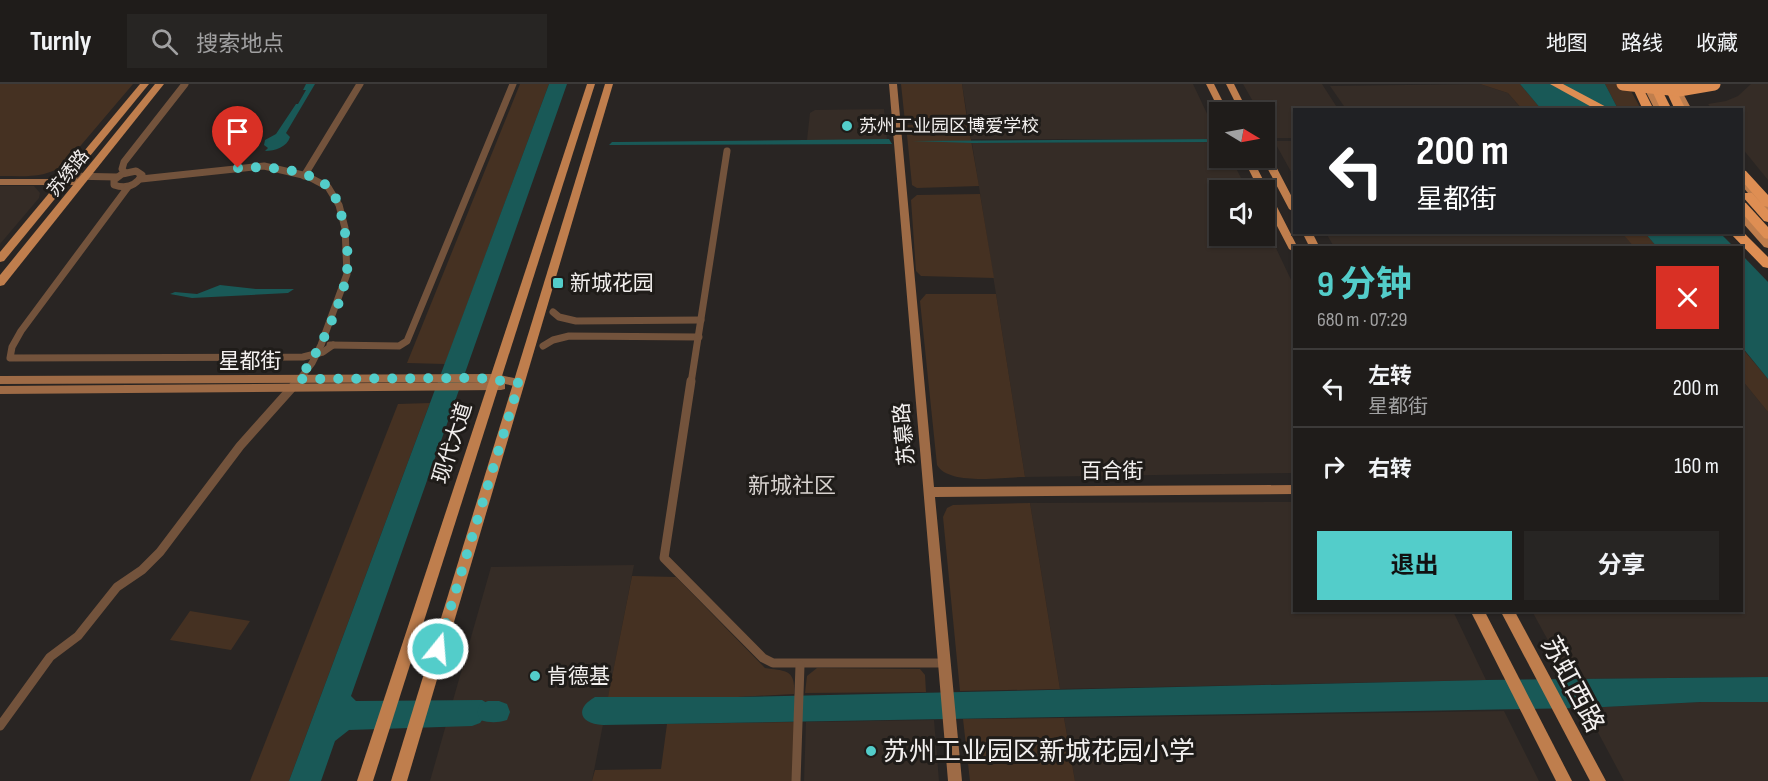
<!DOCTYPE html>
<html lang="zh">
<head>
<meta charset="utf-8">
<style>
  :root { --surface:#1f1c1a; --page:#272523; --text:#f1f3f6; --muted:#a1a1a2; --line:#3c3a39; --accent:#53cdca }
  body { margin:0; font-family:"Sofia Sans Condensed","Noto Sans SC",sans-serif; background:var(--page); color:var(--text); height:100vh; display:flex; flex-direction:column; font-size:22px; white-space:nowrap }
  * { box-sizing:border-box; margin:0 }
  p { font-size:20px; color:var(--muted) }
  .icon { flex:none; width:33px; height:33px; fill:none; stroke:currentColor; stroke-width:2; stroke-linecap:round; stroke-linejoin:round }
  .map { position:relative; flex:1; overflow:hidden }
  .side { position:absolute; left:1293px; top:162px; width:450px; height:366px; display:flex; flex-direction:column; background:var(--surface); border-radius:0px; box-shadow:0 2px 4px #0004,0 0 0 2px var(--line) }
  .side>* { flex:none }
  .banner { position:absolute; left:1293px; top:24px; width:450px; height:126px; border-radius:0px; box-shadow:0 2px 4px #0004,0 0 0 2px var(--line); background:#202124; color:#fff; overflow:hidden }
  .needle { width:39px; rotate:100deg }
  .controls { position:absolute; left:1209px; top:18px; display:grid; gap:12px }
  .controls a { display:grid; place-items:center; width:66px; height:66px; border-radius:0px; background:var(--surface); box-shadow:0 2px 4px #0004,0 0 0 2px var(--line); font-size:30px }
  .pin { position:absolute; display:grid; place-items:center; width:51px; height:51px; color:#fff; margin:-62px -26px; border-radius:50% 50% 50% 0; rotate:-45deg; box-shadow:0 0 6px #0007 }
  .pin .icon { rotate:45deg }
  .me { position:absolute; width:66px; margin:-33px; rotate:17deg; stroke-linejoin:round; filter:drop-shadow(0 0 4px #0008) }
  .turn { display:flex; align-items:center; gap:21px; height:126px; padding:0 24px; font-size:27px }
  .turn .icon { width:78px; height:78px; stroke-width:2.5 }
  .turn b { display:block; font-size:42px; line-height:51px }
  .round { display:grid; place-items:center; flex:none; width:63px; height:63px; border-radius:0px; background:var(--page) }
  .summary { display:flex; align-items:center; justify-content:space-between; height:102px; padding:0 24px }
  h1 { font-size:36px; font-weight:700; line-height:45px; color:var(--accent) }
  .button { display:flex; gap:12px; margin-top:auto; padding:12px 24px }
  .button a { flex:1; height:69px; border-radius:0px; background:var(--accent); color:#111; font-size:24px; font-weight:700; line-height:69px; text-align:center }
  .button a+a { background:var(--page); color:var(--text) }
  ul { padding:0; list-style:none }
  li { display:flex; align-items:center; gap:18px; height:78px; padding:0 24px; border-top:2px solid var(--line) }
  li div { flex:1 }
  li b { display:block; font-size:22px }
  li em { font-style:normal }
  header { display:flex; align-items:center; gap:36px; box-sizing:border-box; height:84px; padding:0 30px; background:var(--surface); border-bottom:2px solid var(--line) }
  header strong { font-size:28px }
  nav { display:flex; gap:33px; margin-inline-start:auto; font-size:21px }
  .search { width:420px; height:54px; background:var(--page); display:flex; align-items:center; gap:15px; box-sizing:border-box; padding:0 21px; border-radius:0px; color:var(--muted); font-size:22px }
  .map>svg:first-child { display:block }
</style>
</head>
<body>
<header>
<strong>Turnly</strong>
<div class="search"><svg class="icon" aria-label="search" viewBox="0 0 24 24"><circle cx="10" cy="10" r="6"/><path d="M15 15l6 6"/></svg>搜索地点</div>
<nav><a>地图</a><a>路线</a><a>收藏</a></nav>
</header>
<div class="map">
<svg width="1768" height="697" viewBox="0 0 1768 697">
  <rect width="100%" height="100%" fill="#292523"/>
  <!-- built -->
  <g fill="#352c26">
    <path d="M962,0H1193L1219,55H971Z"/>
    <path d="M1243,0H1322L1338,25L1294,26V54H1273L1265,39L1264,28H1259Z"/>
    <path d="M1480,0L1508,9L1522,25H1346L1330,2Z"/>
    <path d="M1751,0H1768V96L1742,64V26L1712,25L1708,20L1726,17L1738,12Z"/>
    <path d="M884,25L887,56H807L810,29L815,26Z"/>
    <path d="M1274,57H1294V93Z"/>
    <path d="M1219,58L1220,74H1231L1247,106H1220V152H1264L1265,141L1294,202V389L1025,393L972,59Z"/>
    <path d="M0,102H34L40,109L39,114L0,160Z"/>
    <path d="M1622,148L1634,163H1334L1326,149Z"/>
    <path d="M1742,296L1768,328V593L1569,595L1532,527L1742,526Z"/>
    <path d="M1294,418V526L1453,527L1486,596L1060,605L1030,419Z"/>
    <path d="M634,481L592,697H430L491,483Z"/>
    <path d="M1701,618H1768V697H1624L1585,624Z"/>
    <path d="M1504,627L1539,697H1075L1064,634Z"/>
    <path d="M934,636L939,697H804L806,638Z"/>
  </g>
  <!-- green -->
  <g fill="#453122">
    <path d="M0,0H133L65,80C45,95 24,92 0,92Z"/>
    <path d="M520,0H549L445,280L407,279Z"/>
    <path d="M901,0H962L967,35L905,38Z"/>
    <path d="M1480,0H1520L1541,25H1522L1508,9Z"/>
    <path d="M1605,0H1627L1641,25H1618Z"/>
    <path d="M968,39L979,102L917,104L912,101L906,41Z"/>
    <path d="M980,110L994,194L921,192L916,187L911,116L917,111Z"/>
    <path d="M1622,149H1645L1657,163H1634Z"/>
    <path d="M926,210H996L1025,393C1003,393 949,402 937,381L920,217Z"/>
    <path d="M1742,264L1768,295V328L1742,296Z"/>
    <path d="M430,319L289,697H250L398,320Z"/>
    <path d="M1030,419L1060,605L960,607L943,433L947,424L953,421Z"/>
    <path d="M632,492L676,493L765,584C785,587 796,585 794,610L738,613H608Z"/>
    <path d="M190,527L250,537L231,566L170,556Z"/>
    <path d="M817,584L920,585L925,591L926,608L805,609L807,592Z"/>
    <path d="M1064,634L1075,697H970L963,635Z"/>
    <path d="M795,638L792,697H592L595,686L661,685L667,640Z"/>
  </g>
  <!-- water -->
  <g fill="#195957">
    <path d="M306,0H315L286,49L290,53C287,63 275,67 265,67L268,64L264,61L265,56L276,50L296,20H298L306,6H303Z"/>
    <path d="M549,0H567L351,612L356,617L482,616L487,619L488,628L480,639L472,642L349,646L335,657L321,697H289Z"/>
    <path d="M1520,0H1605L1618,25H1541Z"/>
    <path d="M889,55L892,60L609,61L612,58H619Z"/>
    <path d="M1220,55L1219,58L972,59L912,57Z"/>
    <path d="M1645,149H1720L1734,163H1657Z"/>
    <path d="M1742,171L1768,198V295L1742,263Z"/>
    <path d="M220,201L256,205H294L288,209L192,214L170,210L175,208L197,210Z"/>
    <path d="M1768,593V618H1701L1585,624L603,641C580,640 574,625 595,613H738L1486,596Z"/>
  </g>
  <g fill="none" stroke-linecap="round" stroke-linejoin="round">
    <!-- river -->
    <path fill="#195957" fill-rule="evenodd" d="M488,617H499L507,620L510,628L507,636C497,639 490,639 480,636L477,628L480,620Z"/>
    <!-- street-far1 -->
    <g stroke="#73533c" stroke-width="7">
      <path d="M136,87L142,91C136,102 126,105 114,101V96L122,90Z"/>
      <path d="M125,89L122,85L124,78L185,0"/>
      <path d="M68,92L117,93"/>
      <path d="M304,92L360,0"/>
      <path d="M141,95L264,82L307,92L328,103L339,121L345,144L347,190L321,261L312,279L297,299"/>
      <path d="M128,103L21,247L12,263L10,274L303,273L323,268L333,261"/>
      <path d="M553,228L559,233L576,237L701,236"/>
      <path d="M330,261L399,262L407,257L513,0"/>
      <path d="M543,262L553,256L569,252L699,253"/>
      <path d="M691,299L727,67"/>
    </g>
    <!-- street -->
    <g stroke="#73533c" stroke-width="9">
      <path d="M691,297L664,474L763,574L773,579H945"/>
      <path d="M0,642L50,573L78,552L117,503L142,486L160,468L240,362L298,297"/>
      <path d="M796,697L800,581"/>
    </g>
    <!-- secondary -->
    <g fill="#9e6b46" fill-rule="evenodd">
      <path d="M889,0H897L934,403L1294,401V410L935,413L962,697H948Z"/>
      <path d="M0,95H81L85,98L81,101H0Z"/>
      <path d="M495,290L519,295L524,299L519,303L505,300V305L501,306L0,310V302L497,298L0,300V292Z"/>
    </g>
    <!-- primary -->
    <g fill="#bf7e4d" fill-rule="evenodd">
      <path d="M140,0H149L4,177L0,178V168Z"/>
      <path d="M155,0H164L4,201L0,202V191Z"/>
      <path d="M587,0H595L373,697H357Z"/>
      <path d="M605,0H613L407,697H391Z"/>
      <path d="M1206,0H1214L1228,28H1220Z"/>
      <path d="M1226,0H1234L1248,28H1240Z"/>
      <path d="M1642,0H1650L1664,26H1655Z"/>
      <path d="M1670,0H1678L1692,26H1683Z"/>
      <path d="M1264,66L1269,69L1294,117V128L1289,125L1262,74H1264Z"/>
      <path d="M1243,74H1252L1298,164H1294V168L1289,165L1264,117V106H1259Z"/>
      <path d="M1742,94L1745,95L1768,121V130L1765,129L1742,102Z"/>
      <path d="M1742,129L1745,130L1768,155V164L1764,163L1742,138Z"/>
      <path d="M1302,148H1312L1320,164H1310Z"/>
      <path d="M1470,526H1484L1572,697H1556Z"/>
      <path d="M1500,526H1514L1606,697H1590Z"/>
    </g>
    <!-- highway -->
    <g fill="#de8e53" fill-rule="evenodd">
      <path d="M1550,0H1563L1612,26H1597Z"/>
      <path d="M1631,0H1641L1654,26H1643Z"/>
      <path d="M1649,0H1659L1672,26H1661Z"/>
      <path d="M1663,0H1673L1686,26H1675Z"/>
      <path d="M1742,86L1746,87L1768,111V123L1764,122L1768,126V138L1764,137L1742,112L1744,109H1752L1762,120L1742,97Z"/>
      <path d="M1742,118L1746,119L1768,143V155L1764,154L1742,129Z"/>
      <path d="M1742,147L1768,173V184L1763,183L1729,148Z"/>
    </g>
    <!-- highway-bridge -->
    <path stroke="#de8e53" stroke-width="13" d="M1623,0L1679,6L1714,0"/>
  </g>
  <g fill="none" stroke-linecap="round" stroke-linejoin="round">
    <!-- route -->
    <path stroke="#53cdca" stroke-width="10" stroke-dasharray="0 18" d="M238,84C266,82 303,84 326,101C335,108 340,124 342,134C346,152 350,174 346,193C341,221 317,274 298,295L479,294L519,299L438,565"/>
  </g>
  <!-- markers -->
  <g fill="#53cdca" stroke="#1f1c19" stroke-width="2">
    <circle cx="847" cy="42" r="6"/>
    <rect x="552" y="193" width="12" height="12" rx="3"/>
    <circle cx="535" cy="592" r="6"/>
    <circle cx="871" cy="667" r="6"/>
  </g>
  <g text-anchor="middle" stroke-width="6" stroke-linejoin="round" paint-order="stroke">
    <!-- far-poi labels -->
    <g font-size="18" fill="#f2efee" stroke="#1f1c19" text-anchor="start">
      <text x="859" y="48">苏州工业园区博爱学校</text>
    </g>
    <!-- far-street labels -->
    <g font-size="18" fill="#f2efee" stroke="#1f1c19">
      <text transform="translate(68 89) rotate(-51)" y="6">苏绣路</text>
    </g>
    <!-- poi labels -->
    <g font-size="21" fill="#f2efee" stroke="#1f1c19" text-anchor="start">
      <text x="570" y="206">新城花园</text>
      <text x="547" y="599">肯德基</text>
    </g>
    <!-- street labels -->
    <g font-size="21" fill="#f2efee" stroke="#1f1c19">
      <text x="250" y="284">星都街</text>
      <text transform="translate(904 350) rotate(-95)" y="7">苏慕路</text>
      <text transform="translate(452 359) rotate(-72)" y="7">现代大道</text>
      <text x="1112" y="394">百合街</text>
    </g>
    <!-- neighbourhood labels -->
    <g font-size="22" fill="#d6d1ce" stroke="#1f1c19">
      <text x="792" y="409">新城社区</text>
    </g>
    <!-- near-street labels -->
    <g font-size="26" fill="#f2efee" stroke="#1f1c19">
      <text transform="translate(1573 600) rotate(62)" y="9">苏虹西路</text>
    </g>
    <!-- near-poi labels -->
    <g font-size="26" fill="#f2efee" stroke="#1f1c19" text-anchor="start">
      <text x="883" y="676">苏州工业园区新城花园小学</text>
    </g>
  </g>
</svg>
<div class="controls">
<a><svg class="needle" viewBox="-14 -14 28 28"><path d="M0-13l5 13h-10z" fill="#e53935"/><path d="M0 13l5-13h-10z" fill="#a1a1a2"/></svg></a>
<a><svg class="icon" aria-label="sound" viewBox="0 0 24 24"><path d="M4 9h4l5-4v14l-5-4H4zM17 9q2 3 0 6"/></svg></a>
</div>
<div class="pin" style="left:238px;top:84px;background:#d93025"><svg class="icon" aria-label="arrive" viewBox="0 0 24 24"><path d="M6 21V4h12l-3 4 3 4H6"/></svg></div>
<svg class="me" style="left:438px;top:565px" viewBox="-20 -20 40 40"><circle r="17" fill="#53cdca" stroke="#fff" stroke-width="3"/><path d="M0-11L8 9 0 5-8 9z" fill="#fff"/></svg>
<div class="banner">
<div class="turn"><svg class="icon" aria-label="left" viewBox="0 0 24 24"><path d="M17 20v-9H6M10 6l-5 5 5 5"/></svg><div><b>200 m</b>星都街</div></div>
</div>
<section class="side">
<div class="summary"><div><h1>9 分钟</h1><p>680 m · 07:29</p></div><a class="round" style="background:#d93025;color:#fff"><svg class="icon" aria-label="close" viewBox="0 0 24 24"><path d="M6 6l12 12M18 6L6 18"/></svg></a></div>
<ul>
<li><svg class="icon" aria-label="left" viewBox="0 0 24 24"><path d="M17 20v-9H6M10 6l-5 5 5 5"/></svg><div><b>左转</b><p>星都街</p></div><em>200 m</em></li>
<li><svg class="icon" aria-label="right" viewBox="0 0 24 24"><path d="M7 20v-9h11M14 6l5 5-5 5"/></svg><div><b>右转</b></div><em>160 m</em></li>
</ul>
<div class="button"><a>退出</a><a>分享</a></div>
</section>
</div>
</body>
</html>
